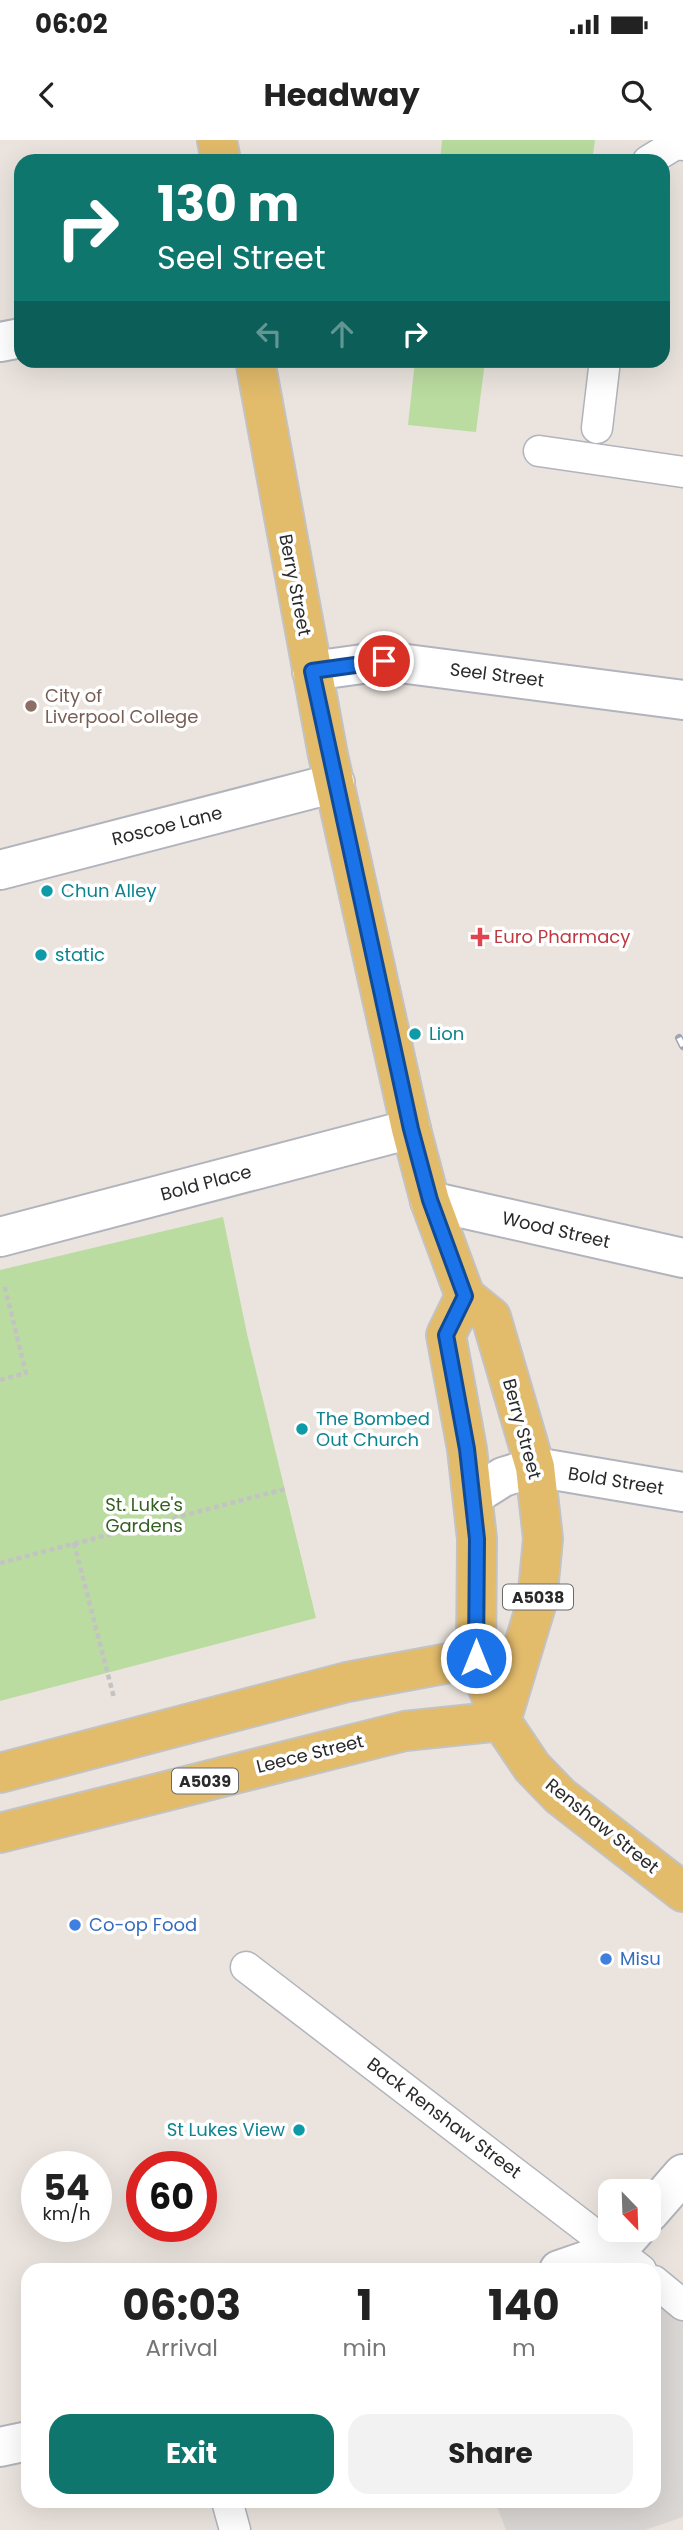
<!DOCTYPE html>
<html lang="en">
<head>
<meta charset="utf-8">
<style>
  :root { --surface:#fff; --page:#f2f2f2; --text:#222; --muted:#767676; --accent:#0f766e }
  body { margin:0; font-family:Poppins,sans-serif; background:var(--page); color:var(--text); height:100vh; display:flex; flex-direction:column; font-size:26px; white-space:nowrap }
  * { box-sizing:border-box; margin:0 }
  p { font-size:23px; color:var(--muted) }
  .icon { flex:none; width:38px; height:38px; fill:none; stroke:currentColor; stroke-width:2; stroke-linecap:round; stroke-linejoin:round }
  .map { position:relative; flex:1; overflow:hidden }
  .details { position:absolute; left:21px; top:2123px; width:640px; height:245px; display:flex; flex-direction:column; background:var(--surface); border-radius:21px; box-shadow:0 7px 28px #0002 }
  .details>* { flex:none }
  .top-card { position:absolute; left:14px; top:14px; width:656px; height:214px; border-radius:21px; box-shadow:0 7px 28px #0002; background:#0f766e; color:#fff; overflow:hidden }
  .needle { width:46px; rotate:157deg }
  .fabs { position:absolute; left:598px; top:2039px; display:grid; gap:14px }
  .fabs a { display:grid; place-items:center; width:63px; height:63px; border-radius:14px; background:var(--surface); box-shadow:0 7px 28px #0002; font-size:35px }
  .speed { position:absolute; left:21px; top:2011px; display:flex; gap:14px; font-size:35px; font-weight:700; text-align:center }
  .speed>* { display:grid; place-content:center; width:91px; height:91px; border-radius:50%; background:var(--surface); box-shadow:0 7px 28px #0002; line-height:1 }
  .speed small { font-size:18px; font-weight:400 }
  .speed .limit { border:10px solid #d22; background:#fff; color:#111 }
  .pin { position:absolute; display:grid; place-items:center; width:60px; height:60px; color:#fff; margin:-30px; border:4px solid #fff; border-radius:50%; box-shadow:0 2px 7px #0007 }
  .me { position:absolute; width:77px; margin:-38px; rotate:0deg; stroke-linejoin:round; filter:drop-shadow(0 0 5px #0008) }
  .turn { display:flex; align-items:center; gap:24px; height:147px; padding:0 28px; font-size:32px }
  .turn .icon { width:91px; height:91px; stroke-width:2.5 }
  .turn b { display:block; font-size:49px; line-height:60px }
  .lanes { display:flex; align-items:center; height:66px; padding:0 28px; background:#0003; justify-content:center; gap:35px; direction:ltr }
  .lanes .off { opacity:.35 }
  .eta { display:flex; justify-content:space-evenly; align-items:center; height:119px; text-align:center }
  .eta b { font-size:42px; font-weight:700; line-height:49px }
  .action { display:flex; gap:14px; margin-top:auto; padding:14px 28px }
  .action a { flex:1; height:80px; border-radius:21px; background:var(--accent); color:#fff; font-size:28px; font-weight:700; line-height:80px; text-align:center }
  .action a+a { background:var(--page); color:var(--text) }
  .status { display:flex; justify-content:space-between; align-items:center; height:49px; padding:0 35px; background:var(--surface); direction:ltr }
  .status svg { height:19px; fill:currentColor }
  header { display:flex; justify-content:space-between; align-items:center; height:91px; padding:0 28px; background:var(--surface); font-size:32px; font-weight:700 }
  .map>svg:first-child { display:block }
</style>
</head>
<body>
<div class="status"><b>06:02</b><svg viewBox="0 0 49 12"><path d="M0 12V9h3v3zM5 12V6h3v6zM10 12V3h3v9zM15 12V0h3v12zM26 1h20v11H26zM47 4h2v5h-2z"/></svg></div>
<header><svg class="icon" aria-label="back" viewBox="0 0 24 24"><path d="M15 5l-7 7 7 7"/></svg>Headway<svg class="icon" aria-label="search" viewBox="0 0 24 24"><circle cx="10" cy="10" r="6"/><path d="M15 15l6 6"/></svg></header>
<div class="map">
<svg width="683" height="2390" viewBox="0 0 683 2390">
  <rect width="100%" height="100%" fill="#ebe4de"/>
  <!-- green -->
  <g fill="#badca0">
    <path d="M442,0H595L592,21H440Z"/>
    <path d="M415,221H485L476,292L408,285Z"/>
    <path d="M223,1077L247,1194L316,1478L0,1561V1130Z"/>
  </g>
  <!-- plaza -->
  <path fill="#dbd7d4" d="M655,2154L683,2176V2377L645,2390H506L495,2361H654Z"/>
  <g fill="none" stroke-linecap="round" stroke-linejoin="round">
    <defs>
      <g id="service">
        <path d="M648,21L676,4L683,5"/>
        <path d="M597,288L605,220"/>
        <path d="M539,311L683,332"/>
        <path d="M246,1827L641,2130"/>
        <path d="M654,2141L683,2165"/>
        <path d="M227,2361L235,2390"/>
      </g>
      <path id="pedestrian" d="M535,1327L683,1352"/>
      <g id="minor">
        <path d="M0,202L21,198"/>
        <path d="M312,531L384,521L683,560"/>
        <path d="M0,730L335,643"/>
        <path d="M430,1061L683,1118"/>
        <path d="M0,1097L411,989"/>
        <path d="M473,1356L503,1337L535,1327"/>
        <path d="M649,2073L683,2034"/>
        <path d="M559,2130L617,2110L635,2090"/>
        <path d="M0,2307L28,2301"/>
      </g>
      <g id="primary">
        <path d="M217,0L221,21"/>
        <path d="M255,220L328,615L411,989L430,1061L465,1156L491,1177L535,1327L543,1399L537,1462L501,1581"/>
        <path d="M465,1156L446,1195L467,1309L477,1399L476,1518L501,1581L532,1627L560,1656L683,1752"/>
        <path d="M0,1633L347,1542L476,1518"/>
        <path d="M0,1693L405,1591L501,1581"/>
      </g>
    </defs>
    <!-- service casing -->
    <use href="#service" stroke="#b1b4bc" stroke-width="33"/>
    <!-- pedestrian casing -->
    <use href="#pedestrian" stroke="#b1b4bc" stroke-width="42"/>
    <!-- minor casing -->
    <use href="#minor" stroke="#b1b4bc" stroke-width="42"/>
    <!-- primary casing -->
    <use href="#primary" stroke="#c3c3c3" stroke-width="42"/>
    <!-- path -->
    <g stroke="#c3c3c3" stroke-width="4.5" stroke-dasharray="5 3.5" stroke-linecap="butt">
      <path d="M0,1240L26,1233L4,1144"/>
      <path d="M74,1403L114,1558"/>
      <path d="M0,1423L285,1349"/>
    </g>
    <!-- service -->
    <use href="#service" stroke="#fff" stroke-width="30"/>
    <!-- pedestrian -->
    <use href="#pedestrian" stroke="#fff" stroke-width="38"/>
    <!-- minor -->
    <use href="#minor" stroke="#fff" stroke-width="38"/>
    <!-- primary -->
    <use href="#primary" stroke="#e2bb6b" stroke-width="38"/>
    <defs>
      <path id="rail" d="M679,898L683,906"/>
    </defs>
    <!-- rail casing -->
    <use href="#rail" stroke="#a1a5b2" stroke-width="8"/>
    <!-- rail -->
    <use href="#rail" stroke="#fff" stroke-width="5" stroke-dasharray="16" stroke-linecap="butt"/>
  </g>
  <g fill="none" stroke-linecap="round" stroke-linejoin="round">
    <defs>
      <path id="route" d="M384,521L312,531L411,989L430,1060L465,1156L446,1195L467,1309L477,1399L476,1518"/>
    </defs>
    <!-- route casing -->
    <use href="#route" stroke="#114b97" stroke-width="18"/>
    <!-- route -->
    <use href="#route" stroke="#1a73e8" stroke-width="12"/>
  </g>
  <!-- markers -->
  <circle fill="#8d6e63" stroke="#fff" stroke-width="2.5" cx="31" cy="566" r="7"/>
  <g fill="#0f9aa8" stroke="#fff" stroke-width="2.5">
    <circle cx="47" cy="751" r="7"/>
    <circle cx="41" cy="815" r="7"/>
    <circle cx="415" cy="894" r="7"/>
    <circle cx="302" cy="1289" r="7"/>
    <circle cx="299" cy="1990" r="7"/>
  </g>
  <path fill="#e0444e" stroke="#fff" stroke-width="2.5" d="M476.5 786.5h7v7h7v7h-7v7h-7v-7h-7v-7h7z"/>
  <g fill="#3f7fe0" stroke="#fff" stroke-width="2.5">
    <circle cx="75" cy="1785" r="7"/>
    <circle cx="606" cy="1819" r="7"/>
  </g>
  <g text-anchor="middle" stroke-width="7" stroke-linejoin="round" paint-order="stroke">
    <!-- shield labels -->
    <g fill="#fff" stroke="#6a6a6a" stroke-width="2">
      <rect x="503" y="1444.5" width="70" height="25" rx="5"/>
      <rect x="172" y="1628.5" width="66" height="25" rx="5"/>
    </g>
    <g font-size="16" font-weight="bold" fill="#2a2a2a">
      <text x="538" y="1463">A5038</text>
      <text x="205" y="1647">A5039</text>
    </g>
    <!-- street labels -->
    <g font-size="18" fill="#2a2a2a" stroke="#fff">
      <text transform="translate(295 445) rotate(79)" y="6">Berry Street</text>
      <text transform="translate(497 535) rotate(7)" y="6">Seel Street</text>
      <text transform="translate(167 686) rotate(-14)" y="6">Roscoe Lane</text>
      <text transform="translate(206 1043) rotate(-15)" y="6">Bold Place</text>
      <text transform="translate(556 1090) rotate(13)" y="6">Wood Street</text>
      <text transform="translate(522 1289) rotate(75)" y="6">Berry Street</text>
      <text transform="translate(616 1341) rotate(9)" y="6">Bold Street</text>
      <text transform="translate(310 1614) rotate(-14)" y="6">Leece Street</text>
      <text transform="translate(602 1686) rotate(39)" y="6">Renshaw Street</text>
      <text transform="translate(444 1978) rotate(37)" y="6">Back Renshaw Street</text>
    </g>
    <!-- education labels -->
    <g font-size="18" fill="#785e54" stroke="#fff" text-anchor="start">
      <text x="45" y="562">City of<tspan x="45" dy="21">Liverpool College</tspan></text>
    </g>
    <!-- culture labels -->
    <g font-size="18" fill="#0d838f" stroke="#fff" text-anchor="start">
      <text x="61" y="757">Chun Alley</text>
      <text x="55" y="821">static</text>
      <text x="429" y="900">Lion</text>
      <text x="316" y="1285">The Bombed<tspan x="316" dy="21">Out Church</tspan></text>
      <text x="285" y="1996" text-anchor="end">St Lukes View</text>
    </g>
    <!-- health labels -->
    <g font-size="18" fill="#be3a42" stroke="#fff" text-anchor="start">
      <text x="494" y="803">Euro Pharmacy</text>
    </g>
    <!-- park labels -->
    <g font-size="18" fill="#346021" stroke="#fff">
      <text x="144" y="1371">St. Luke's<tspan x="144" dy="21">Gardens</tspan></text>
    </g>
    <!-- shop labels -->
    <g font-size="18" fill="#366cbe" stroke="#fff" text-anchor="start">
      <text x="89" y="1791">Co-op Food</text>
      <text x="620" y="1825">Misu</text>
    </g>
  </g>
</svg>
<div class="fabs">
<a><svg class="needle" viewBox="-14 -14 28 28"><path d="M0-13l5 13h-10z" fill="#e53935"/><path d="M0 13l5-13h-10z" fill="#767676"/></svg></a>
</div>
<div class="speed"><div>54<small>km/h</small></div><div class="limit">60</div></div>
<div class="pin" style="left:384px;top:521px;background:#d93025"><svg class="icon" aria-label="arrive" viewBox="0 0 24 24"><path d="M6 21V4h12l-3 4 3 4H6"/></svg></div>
<svg class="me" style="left:476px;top:1518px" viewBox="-20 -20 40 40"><circle r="17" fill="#1a73e8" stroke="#fff" stroke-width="3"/><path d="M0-11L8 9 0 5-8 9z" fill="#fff"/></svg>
<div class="top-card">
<div class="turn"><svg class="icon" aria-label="right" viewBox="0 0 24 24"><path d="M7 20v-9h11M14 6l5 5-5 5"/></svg><div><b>130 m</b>Seel Street</div></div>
<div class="lanes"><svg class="icon off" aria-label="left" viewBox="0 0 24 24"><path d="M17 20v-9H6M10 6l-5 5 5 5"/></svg><svg class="icon off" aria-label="ahead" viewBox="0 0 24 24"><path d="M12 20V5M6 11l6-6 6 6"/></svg><svg class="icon" aria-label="right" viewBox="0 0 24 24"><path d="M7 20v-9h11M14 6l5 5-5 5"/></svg></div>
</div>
<section class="details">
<div class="eta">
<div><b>06:03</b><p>Arrival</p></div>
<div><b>1</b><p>min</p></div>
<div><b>140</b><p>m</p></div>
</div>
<div class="action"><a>Exit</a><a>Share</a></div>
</section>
</div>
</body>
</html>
